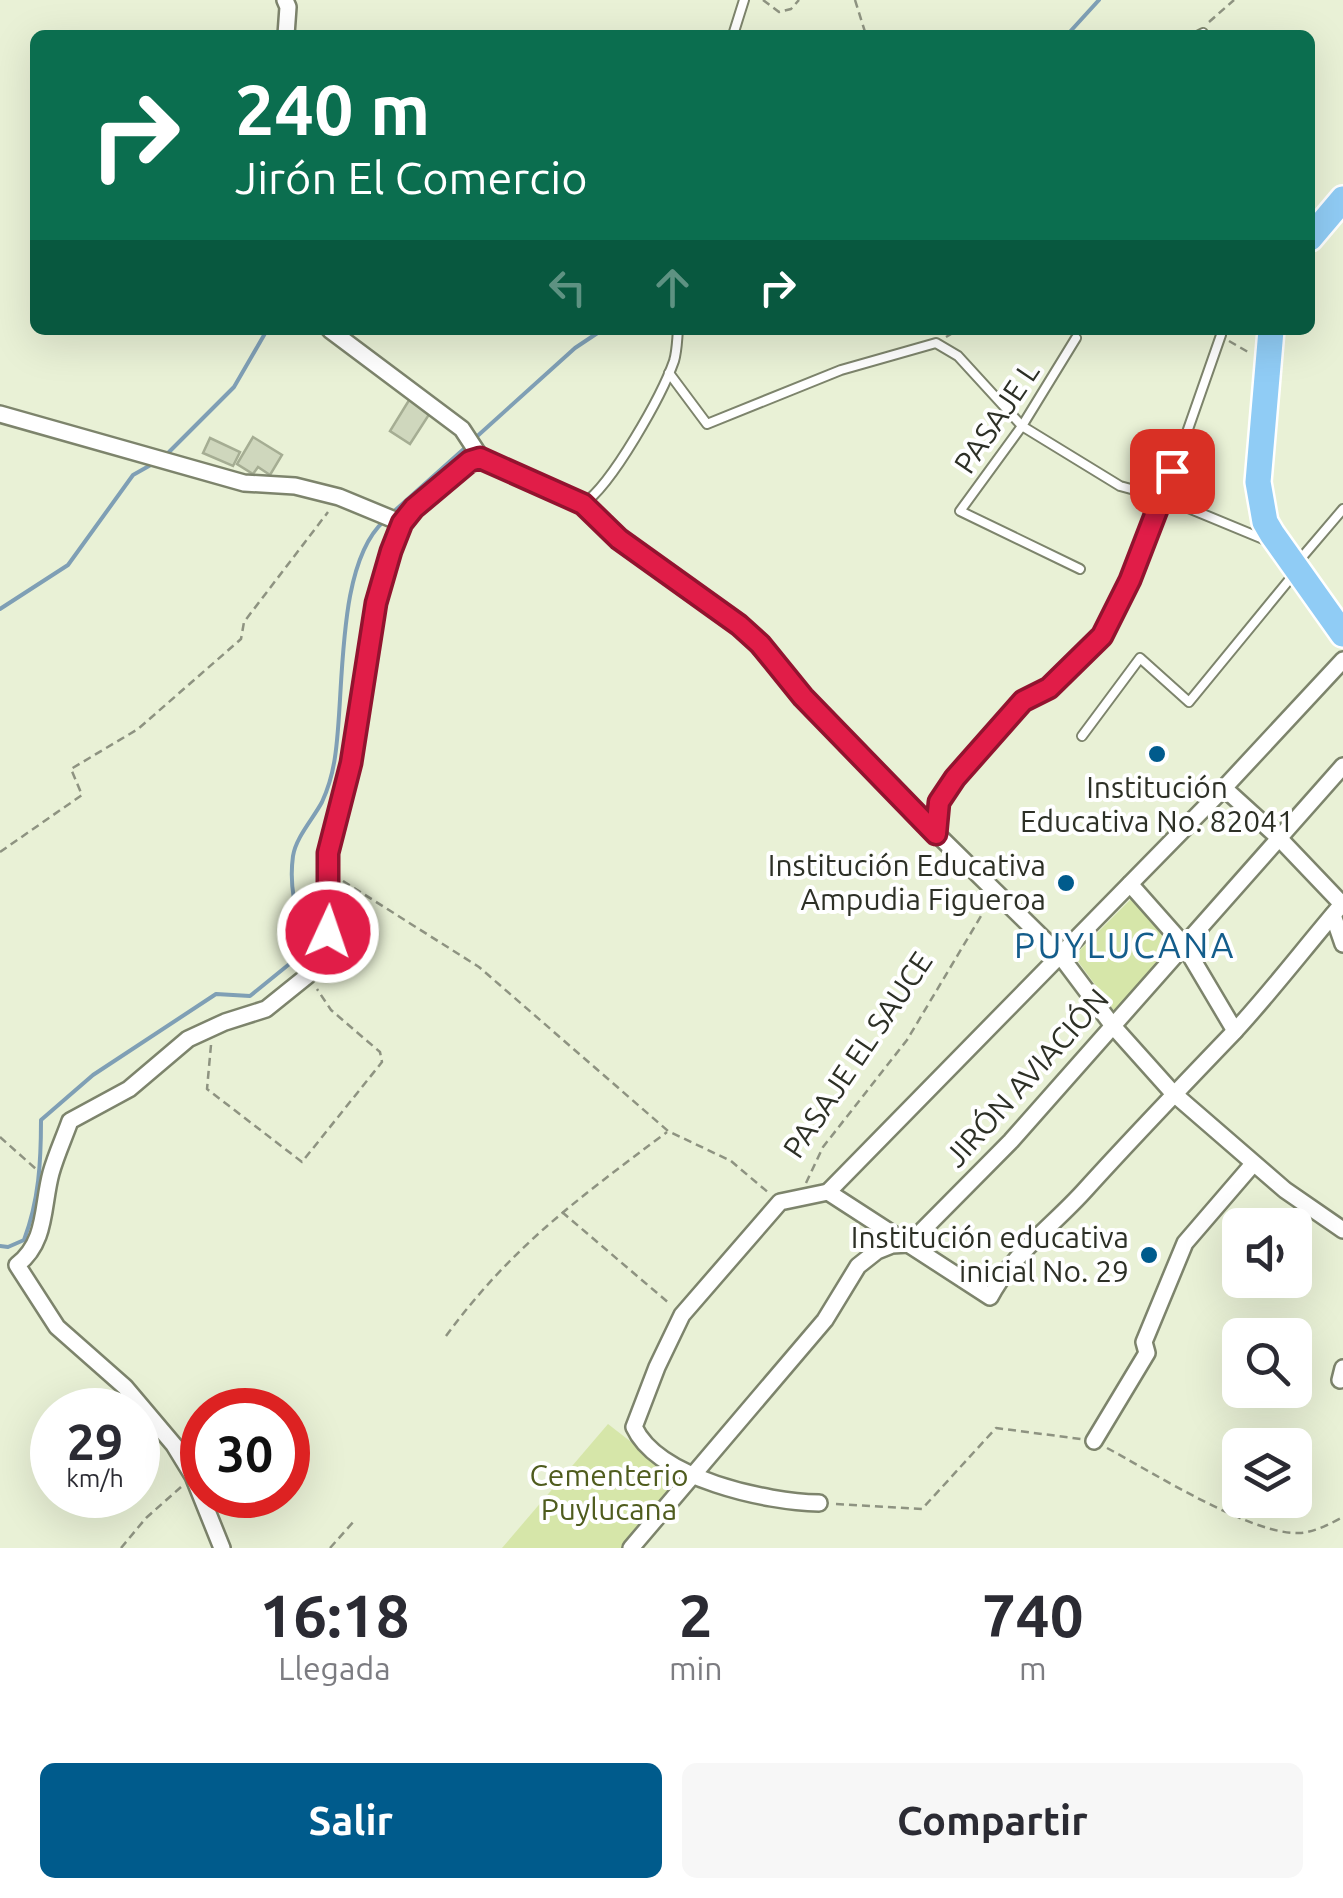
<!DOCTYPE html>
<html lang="es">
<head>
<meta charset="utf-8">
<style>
  :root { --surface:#fff; --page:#f7f7f7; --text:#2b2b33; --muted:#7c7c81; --accent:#005b8c }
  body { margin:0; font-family:Ubuntu,sans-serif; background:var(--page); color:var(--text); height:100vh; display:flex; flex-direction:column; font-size:38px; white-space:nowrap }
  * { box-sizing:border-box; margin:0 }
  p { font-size:32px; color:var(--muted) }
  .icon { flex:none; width:55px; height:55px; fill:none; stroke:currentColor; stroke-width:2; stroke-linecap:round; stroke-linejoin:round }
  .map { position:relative; height:1548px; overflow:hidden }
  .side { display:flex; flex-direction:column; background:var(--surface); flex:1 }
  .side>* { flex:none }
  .hud { position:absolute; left:30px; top:30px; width:1285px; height:305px; border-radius:15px; box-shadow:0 10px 40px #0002; background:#0b6e4f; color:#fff; overflow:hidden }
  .tools { position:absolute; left:1222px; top:1208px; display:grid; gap:20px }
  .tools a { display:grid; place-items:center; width:90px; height:90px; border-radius:15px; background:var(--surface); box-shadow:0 10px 40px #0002; font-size:50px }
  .speed { position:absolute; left:30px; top:1388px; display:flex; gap:20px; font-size:50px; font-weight:700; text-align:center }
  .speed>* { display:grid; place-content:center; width:130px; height:130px; border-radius:50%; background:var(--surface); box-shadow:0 10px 40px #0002; line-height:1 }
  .speed small { font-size:25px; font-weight:400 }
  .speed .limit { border:15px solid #d22; background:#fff; color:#111 }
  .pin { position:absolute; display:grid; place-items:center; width:85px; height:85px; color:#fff; margin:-42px; border-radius:20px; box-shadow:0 5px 15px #0006 }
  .me { position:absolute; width:110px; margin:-55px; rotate:3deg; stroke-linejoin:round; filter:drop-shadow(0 0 8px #0008) }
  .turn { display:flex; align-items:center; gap:35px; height:210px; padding:0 40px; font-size:45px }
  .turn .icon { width:130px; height:130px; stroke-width:2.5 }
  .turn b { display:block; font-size:70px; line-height:85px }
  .lanes { display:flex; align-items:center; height:95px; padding:0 40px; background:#0003; justify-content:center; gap:50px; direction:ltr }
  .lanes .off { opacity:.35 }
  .eta { display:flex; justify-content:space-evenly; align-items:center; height:170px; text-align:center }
  .eta b { font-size:60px; font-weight:700; line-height:70px }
  .primary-button { display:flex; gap:20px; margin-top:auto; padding:20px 40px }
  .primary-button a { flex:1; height:115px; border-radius:15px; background:var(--accent); color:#fff; font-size:40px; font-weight:700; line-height:115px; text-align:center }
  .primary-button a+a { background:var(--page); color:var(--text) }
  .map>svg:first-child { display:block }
</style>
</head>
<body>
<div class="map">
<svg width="1343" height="1548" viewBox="0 0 1343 1548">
  <rect width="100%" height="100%" fill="#e9f1d6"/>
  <!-- green -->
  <g fill="#d6e6a9">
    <path d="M1132,898L1175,944L1116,1013L1074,956Z"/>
    <path d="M608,1424L680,1480L624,1548H502Z"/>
  </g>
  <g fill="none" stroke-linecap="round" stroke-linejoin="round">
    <!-- stream -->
    <g stroke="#7f9fb5" stroke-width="4">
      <path d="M1067,35L1099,0"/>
      <path d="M473,440L575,348L602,330"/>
      <path d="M164,457L234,387L267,330"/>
      <path d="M391,514L466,447"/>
      <path d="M0,609L68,565L133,475L156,462"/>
      <path d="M0,1246L8,1247L24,1240C39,1200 41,1162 41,1120L93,1075L216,994L250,996L298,957L305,938C295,911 289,885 293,856C296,837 313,819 322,802C328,789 333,771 335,757C345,694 335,565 384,521"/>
    </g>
  </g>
  <!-- building -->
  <g fill="#cfd7bd" stroke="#a5ad93" stroke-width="2.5">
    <path d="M411,397L432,410L410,444L390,431Z"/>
    <path d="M253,437L282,455L270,475L258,467L253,474L237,464Z"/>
    <path d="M210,438L240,452L233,466L203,453Z"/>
  </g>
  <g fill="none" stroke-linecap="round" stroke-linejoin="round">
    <defs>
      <g id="lane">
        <path d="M733,35L744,0"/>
        <path d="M1199,35L1203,33"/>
        <path d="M1076,338L1022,426L960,511L1080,569"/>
        <path d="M669,373L707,424L841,370L936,343L958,356L1022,426L1120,486L1164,498L1268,541"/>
        <path d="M583,504C612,485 662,395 674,361C677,351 677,340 678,330"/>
        <path d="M1297,563L1343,509"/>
        <path d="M1082,736L1140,658L1189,702L1294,574"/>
        <path d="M936,829L939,801L1006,718L1023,701L1049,688L1101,636L1131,580L1164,498L1221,335"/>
      </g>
      <g id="street">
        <path d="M285,0L288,7L286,35"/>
        <path d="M330,330L462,429L481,458L583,504L619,539L739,625L883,781L1059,954L1113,1026L1173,1093L1285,1190L1343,1230"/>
        <path d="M0,414L244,483L295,486L339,497L402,523"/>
        <path d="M1224,788L1279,838L1342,904"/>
        <path d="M1130,884L1184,945L1235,1031"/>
        <path d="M1333,915L1343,944"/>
        <path d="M828,1192L1224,788L1343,660"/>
        <path d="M828,1192L990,1297C1014,1252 1053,1226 1086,1189C1134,1136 1184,1084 1234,1032C1272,991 1306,946 1343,903"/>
        <path d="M1340,1380L1343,1368"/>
        <path d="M1094,1441L1147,1353L1144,1342L1185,1243L1253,1164"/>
        <path d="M819,1503C767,1502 658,1479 634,1427L657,1367L682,1315L780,1202L828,1192"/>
        <path d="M222,1548L193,1476L174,1445L125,1387L57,1327L17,1265C47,1242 42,1206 51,1173C56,1155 64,1138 70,1121L129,1089L188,1039L225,1022L266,1009L307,976L328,932V853L351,763L377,603L391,551L402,523L415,508L470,461L481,458"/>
        <path d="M631,1548L825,1320L858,1266L877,1251L892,1245L909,1244L1011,1141L1343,766"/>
      </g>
      <g id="primary">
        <path d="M1310,238L1343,199"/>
        <path d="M1271,330L1258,482L1265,522L1272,534L1343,634"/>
      </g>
    </defs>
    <!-- lane casing -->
    <use href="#lane" stroke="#7d846c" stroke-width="12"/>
    <!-- street casing -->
    <use href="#street" stroke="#7d846c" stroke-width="20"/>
    <!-- primary casing -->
    <use href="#primary" stroke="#fff" stroke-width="30"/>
    <!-- path -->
    <g stroke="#8e9381" stroke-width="2.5" stroke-dasharray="8 5" stroke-linecap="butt">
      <path d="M763,0L779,12L791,9L799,0"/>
      <path d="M855,0L866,35"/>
      <path d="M1209,22L1234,0"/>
      <path d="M946,337L958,330"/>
      <path d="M1229,341L1248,352"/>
      <path d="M0,852L82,795L71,769L138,729L241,639L244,622L328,512"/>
      <path d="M343,881L479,967L668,1131L731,1161L770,1194"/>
      <path d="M211,1045L207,1089L302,1162L382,1062L380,1052L331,1010L317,989"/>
      <path d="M0,1137L36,1169"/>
      <path d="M806,1183L823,1147L907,1040L987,906"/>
      <path d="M562,1212L670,1304"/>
      <path d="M446,1336C512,1246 579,1198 667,1132"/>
      <path d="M1107,1448C1152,1472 1251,1535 1299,1533C1313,1533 1332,1523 1343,1517"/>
      <path d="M836,1504L922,1509L996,1428L1081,1439"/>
      <path d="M121,1548L146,1518L181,1487"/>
      <path d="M330,1548L355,1520"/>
    </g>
    <!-- lane -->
    <use href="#lane" stroke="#fff" stroke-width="8"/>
    <!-- street -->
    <use href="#street" stroke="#fff" stroke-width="15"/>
    <!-- primary -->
    <use href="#primary" stroke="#90ccf5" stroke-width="25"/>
  </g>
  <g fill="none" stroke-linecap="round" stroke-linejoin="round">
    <defs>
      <path id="route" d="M328,932V853L351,763L376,603L391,551L402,523L414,508L470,461L480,458L583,504L619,539L739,625L760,644L803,697L936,834L939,802L955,778L1023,701L1049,688L1102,636L1130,580L1172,471"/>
    </defs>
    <!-- route casing -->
    <use href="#route" stroke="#92132f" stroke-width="25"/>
    <!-- route -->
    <use href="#route" stroke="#e11d48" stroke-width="18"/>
  </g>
  <!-- markers -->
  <g fill="#005b8c" stroke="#fff" stroke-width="4">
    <circle cx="1157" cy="754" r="10"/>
    <circle cx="1066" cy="883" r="10"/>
    <circle cx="1149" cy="1255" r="10"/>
  </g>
  <g text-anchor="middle" stroke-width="8" stroke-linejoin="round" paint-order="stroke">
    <!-- street labels -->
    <g font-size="30" fill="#2d3026" stroke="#fff">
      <text transform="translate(997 418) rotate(-56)" y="10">PASAJE L</text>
      <text transform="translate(858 1055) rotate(-56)" y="10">PASAJE EL SAUCE</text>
      <text transform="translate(1027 1078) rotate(-48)" y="10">JIRÓN AVIACIÓN</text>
    </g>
    <!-- poi labels -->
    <g font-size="30" fill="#2d3026" stroke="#fff" text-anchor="end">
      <text x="1157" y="798" text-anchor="middle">Institución<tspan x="1157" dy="34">Educativa No. 82041</tspan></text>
      <text x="1046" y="876">Institución Educativa<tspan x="1046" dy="34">Ampudia Figueroa</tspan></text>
      <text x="1129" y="1248">Institución educativa<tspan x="1129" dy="34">inicial No. 29</tspan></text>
    </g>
    <!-- park labels -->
    <g font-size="30" fill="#4f5c1e" stroke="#fff">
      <text x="609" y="1486">Cementerio<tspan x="609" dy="34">Puylucana</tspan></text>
    </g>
    <!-- quarter labels -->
    <g font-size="35" letter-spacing="2.5" fill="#145d8b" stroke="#fff">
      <text x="1125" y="958">PUYLUCANA</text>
    </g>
  </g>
</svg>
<div class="tools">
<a><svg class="icon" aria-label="sound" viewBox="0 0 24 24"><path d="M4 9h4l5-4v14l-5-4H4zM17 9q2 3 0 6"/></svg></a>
<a><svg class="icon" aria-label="search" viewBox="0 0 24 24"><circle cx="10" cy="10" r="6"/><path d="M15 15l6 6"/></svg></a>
<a><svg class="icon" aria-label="layers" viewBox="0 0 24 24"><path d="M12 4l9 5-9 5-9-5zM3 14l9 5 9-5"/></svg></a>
</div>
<div class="speed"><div>29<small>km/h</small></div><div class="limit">30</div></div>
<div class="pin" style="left:1172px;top:471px;background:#d93025"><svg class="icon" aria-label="arrive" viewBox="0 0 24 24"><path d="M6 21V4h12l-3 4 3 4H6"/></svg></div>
<svg class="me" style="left:328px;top:932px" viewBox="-20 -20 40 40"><circle r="17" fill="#e11d48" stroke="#fff" stroke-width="3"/><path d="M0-11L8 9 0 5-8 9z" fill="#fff"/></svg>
<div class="hud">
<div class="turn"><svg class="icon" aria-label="right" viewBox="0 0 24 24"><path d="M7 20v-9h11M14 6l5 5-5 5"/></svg><div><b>240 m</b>Jirón El Comercio</div></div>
<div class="lanes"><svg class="icon off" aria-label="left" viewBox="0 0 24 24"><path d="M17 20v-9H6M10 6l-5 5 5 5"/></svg><svg class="icon off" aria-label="ahead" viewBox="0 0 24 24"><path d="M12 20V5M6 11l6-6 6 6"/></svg><svg class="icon" aria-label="right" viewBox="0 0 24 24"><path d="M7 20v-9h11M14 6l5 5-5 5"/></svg></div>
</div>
</div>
<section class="side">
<div class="eta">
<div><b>16:18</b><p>Llegada</p></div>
<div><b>2</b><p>min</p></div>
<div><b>740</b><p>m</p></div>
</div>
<div class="primary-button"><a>Salir</a><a>Compartir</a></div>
</section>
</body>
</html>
